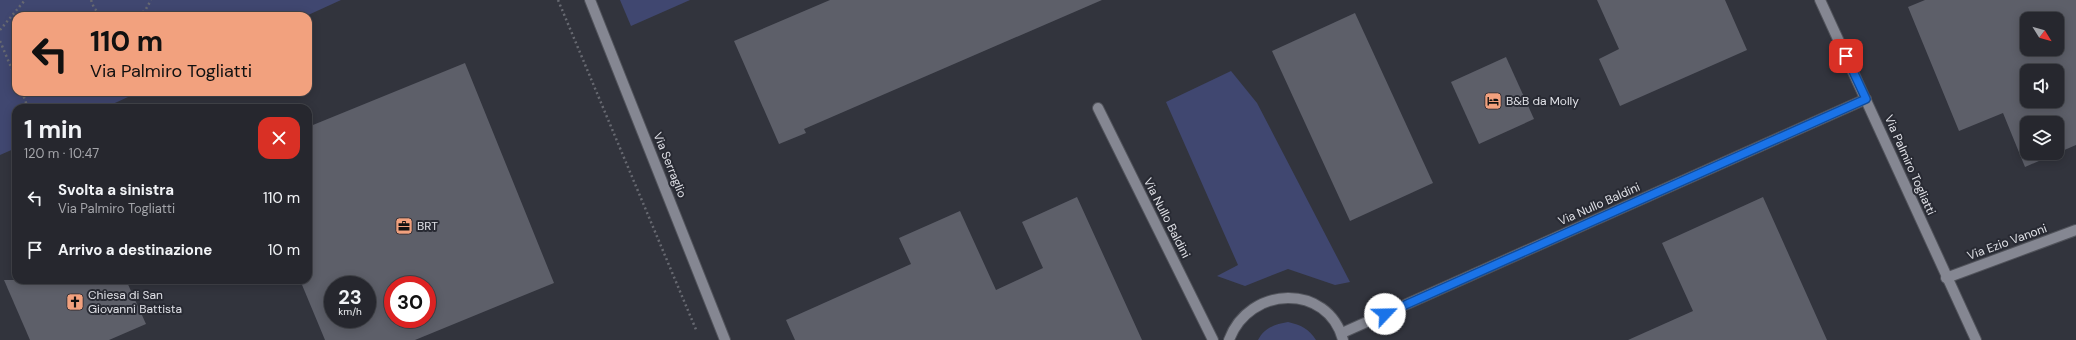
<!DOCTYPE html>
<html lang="it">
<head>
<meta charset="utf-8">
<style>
  :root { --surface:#26272e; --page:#2e2f36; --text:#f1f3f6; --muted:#a4a5aa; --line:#42444a }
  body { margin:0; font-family:"DM Sans",sans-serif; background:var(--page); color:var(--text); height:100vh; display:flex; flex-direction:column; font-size:15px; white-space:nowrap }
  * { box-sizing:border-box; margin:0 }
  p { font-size:13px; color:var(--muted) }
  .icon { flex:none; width:22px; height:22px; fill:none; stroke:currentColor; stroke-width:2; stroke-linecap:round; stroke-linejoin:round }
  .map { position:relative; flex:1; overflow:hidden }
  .drawer { position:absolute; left:12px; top:104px; width:300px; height:180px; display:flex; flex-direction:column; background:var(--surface); border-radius:12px; box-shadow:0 2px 10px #0003,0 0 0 1px var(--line) }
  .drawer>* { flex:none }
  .guide { position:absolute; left:12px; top:12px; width:300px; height:84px; border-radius:12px; box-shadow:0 2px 10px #0003,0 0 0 1px var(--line); background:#f2a17e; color:#111; overflow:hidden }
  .needle { width:26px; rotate:127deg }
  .controls { position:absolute; left:2020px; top:12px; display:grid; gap:8px }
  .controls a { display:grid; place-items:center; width:44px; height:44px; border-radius:8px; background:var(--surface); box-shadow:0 2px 10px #0003,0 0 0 1px var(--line); font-size:20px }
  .speed { position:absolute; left:324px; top:276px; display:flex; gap:8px; font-size:20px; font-weight:700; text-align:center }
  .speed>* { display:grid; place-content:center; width:52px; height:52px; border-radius:50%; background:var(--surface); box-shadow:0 2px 10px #0003,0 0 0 1px var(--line); line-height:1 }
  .speed small { font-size:10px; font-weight:400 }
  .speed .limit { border:6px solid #d22; background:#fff; color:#111 }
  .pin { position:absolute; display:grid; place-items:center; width:34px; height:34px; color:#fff; margin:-17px; border-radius:8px; box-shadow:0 2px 6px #0006 }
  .me { position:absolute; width:44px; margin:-22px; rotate:66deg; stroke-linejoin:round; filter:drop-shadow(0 0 3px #0008) }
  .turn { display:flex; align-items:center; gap:14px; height:84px; padding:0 12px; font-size:18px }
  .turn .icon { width:52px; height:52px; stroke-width:2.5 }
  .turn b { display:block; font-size:28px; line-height:34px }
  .round { display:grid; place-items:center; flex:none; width:42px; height:42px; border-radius:12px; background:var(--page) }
  .summary { display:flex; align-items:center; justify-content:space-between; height:68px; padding:0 12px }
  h1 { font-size:24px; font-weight:700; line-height:30px }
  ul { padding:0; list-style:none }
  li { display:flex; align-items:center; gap:12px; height:52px; padding:0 12px }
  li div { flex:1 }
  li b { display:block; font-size:15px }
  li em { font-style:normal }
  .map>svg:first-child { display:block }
</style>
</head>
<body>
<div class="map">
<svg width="2076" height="340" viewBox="0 0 2076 340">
  <rect width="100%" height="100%" fill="#32343d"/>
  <!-- green -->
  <g fill="#404770">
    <path d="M0,0H341L306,16H16V92H139L104,108H16V148L0,155Z"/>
    <path d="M620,0H690L631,26Z"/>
    <path d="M1231,71L1257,103L1350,282L1335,285L1288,269L1245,286L1217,276L1238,265L1166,102Z"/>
    <path d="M1288,322C1301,325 1309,329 1316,340H1258C1264,328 1275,324 1288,322Z"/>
  </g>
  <!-- building -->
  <g fill="#5d5f69" fill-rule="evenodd">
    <path d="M830,0H1102L804,129L806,133L779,144L734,41Z"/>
    <path d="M1597,0H1725L1747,50L1620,106L1599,59L1619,49Z"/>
    <path d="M1925,0H2076V145L2025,167L2003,113L1959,131L1908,7ZM2027,19H2057V49H2027ZM2027,71H2057V101H2027ZM2027,123H2057V153H2027Z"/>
    <path d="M1355,13L1433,183L1350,221L1272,51Z"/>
    <path d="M1506,57L1534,119L1479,144L1451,82Z"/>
    <path d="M465,63L554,283L415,340H325L300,280H308V127ZM333,285H367V319H333ZM393,285H427V319H393Z"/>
    <path d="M1077,197L1142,340H795L786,320L911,264L899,238L960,211L996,290L1043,268L1022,222Z"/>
    <path d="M1763,197L1827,340H1628L1693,311L1662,243Z"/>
    <path d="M4,280H126L146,324L109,340H30Z"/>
  </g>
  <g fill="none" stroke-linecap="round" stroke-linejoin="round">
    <defs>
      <g id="minor">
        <path d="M590,0L725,340"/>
        <path d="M1820,0L1976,340"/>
        <path d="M1098,108L1213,340"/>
        <path d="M1946,278L2076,230"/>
        <path d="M1342,333L1866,99"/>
        <path d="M1229,340C1249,285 1328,283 1343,340"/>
      </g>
    </defs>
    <!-- minor casing -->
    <use href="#minor" stroke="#51535b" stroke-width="12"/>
    <!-- path -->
    <g stroke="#676971" stroke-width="2.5" stroke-dasharray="2 3" stroke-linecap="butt">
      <path d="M91,0L94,8L102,16"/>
      <path d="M558,0L697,332"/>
      <path d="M139,16L146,9L151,0"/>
      <path d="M0,30L25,0"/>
      <path d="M0,41L16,79"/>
      <path d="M22,92L28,108"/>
    </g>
    <!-- minor -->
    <use href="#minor" stroke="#858792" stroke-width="10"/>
  </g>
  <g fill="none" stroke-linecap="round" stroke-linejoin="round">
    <defs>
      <path id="route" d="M1385,314L1866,99L1846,56"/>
    </defs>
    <!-- route casing -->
    <use href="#route" stroke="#114b97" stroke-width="10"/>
    <!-- route -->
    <use href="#route" stroke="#1a73e8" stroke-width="7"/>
  </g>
  <!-- icons -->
  <defs>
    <symbol id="hotel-square" viewBox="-11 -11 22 22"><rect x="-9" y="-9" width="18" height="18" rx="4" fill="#f2a17e" stroke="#282a33"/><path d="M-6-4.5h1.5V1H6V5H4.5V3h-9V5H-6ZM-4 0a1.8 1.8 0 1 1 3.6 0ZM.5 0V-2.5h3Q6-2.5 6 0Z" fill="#111"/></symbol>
    <symbol id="office-square" viewBox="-11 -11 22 22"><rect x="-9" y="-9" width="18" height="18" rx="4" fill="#f2a17e" stroke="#282a33"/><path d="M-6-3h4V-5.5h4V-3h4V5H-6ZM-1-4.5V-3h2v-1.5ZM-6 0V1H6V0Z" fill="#111"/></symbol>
    <symbol id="church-square" viewBox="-11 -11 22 22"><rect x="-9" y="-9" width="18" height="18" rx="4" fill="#f2a17e" stroke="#282a33"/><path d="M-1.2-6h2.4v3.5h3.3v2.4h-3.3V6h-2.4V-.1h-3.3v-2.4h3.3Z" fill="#111"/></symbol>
  </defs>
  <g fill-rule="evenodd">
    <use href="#hotel-square" x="1483" y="91" width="20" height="20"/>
    <use href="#office-square" x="394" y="216" width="20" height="20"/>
    <use href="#church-square" x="65" y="292" width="20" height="20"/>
  </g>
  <g text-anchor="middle" stroke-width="4" stroke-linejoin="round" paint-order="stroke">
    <!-- poi labels -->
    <g font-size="12" fill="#e0e1e7" stroke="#282a33" text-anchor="start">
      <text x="1506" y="105">B&amp;B da Molly</text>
      <text x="417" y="230">BRT</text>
      <text x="88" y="299">Chiesa di San<tspan x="88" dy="14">Giovanni Battista</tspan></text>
    </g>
    <!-- street labels -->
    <g font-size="12" fill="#e0e1e7" stroke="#282a33">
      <text transform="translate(670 165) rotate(68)" y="4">Via Serraglio</text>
      <text transform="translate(1910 165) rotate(66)" y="4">Via Palmiro Togliatti</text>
      <text transform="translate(1599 204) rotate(-24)" y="4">Via Nullo Baldini</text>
      <text transform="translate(1167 218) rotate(63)" y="4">Via Nullo Baldini</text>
      <text transform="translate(2007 242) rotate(-20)" y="4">Via Ezio Vanoni</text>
    </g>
  </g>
</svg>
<div class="controls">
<a><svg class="needle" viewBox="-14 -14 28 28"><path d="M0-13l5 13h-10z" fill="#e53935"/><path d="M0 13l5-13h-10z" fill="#a4a5aa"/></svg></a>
<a><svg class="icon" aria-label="sound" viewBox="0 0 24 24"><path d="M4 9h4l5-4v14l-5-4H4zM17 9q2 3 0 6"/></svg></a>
<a><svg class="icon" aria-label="layers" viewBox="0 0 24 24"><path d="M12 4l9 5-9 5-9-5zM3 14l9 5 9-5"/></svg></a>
</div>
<div class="speed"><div>23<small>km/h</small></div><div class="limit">30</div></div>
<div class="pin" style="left:1846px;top:56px;background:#d93025"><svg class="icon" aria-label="arrive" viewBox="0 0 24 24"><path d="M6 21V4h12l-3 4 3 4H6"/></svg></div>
<svg class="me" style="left:1385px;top:314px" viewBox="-20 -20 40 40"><circle r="19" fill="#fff"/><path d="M0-13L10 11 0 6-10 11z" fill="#1a73e8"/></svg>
<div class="guide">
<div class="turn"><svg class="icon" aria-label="left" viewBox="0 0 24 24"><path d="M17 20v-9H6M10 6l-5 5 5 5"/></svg><div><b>110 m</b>Via Palmiro Togliatti</div></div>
</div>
<section class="drawer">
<div class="summary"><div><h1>1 min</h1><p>120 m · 10:47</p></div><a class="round" style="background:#d93025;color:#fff"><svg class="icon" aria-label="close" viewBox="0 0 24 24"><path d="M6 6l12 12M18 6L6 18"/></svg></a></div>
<ul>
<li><svg class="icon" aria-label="left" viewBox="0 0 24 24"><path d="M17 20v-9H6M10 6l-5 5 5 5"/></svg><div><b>Svolta a sinistra</b><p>Via Palmiro Togliatti</p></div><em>110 m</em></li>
<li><svg class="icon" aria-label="arrive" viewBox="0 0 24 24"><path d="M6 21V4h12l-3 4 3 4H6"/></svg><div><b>Arrivo a destinazione</b></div><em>10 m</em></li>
</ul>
</section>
</div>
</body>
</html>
